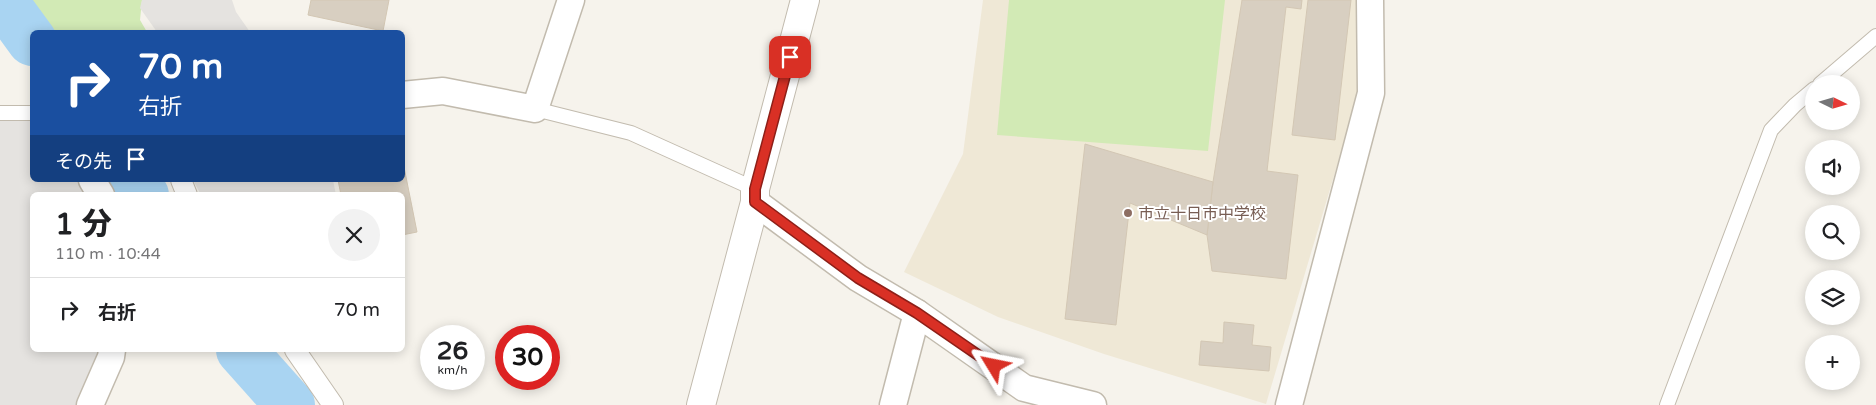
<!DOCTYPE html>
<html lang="ja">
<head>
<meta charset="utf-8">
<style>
  :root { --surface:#fff; --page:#f2f2f2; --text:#202124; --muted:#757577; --line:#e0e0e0 }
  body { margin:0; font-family:"Varela Round","Noto Sans JP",sans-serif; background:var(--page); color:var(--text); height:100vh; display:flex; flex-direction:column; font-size:19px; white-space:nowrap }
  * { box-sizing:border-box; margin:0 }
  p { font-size:16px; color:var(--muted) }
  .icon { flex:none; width:28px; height:28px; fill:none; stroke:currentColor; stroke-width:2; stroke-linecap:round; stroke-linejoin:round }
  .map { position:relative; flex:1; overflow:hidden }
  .drawer { position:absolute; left:30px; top:192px; width:375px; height:160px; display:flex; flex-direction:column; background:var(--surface); border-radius:8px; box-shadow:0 2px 12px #0003 }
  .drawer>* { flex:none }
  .top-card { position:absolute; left:30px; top:30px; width:375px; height:152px; border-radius:8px; box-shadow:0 2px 12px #0003; background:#1a4fa0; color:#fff; overflow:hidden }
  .needle { width:32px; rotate:95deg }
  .fabs { position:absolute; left:1805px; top:75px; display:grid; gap:10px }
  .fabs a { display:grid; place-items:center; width:55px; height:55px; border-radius:50%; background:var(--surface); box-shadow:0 2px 12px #0003; font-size:25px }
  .speed { position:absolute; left:420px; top:325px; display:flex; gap:10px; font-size:25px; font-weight:700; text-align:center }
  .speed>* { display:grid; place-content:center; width:65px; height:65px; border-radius:50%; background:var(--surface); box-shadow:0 2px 12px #0003; line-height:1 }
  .speed small { font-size:12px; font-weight:400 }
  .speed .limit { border:8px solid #d22; background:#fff; color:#111 }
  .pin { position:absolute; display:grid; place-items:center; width:42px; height:42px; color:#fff; margin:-21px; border-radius:10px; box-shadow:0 2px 8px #0006 }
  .me { position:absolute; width:55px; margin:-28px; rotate:305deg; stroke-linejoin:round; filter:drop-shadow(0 0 4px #0008) }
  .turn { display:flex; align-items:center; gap:18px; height:105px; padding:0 25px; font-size:22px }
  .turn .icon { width:65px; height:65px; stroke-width:2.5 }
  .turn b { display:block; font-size:35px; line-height:42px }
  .then { display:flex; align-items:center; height:48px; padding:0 25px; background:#0003; gap:10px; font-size:19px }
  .round { display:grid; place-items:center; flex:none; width:52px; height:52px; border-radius:26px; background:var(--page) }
  .headline { display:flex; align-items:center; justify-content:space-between; height:85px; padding:0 25px }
  h1 { font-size:30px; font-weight:800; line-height:38px }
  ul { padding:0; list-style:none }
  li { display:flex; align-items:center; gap:15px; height:65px; padding:0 25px; border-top:1px solid var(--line) }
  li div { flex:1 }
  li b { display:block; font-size:19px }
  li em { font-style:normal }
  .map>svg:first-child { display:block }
</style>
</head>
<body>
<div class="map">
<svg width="1876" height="405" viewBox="0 0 1876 405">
  <rect width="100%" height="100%" fill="#f6f3ec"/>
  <!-- education -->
  <path fill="#efe8d6" d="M983,0H1370V55L1266,404L1104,354L998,317L904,272L963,154Z"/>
  <!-- green -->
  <g fill="#d2eab5">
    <path d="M26,0H142L140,20L147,32H49Z"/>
    <path d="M1009,0H1225L1208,151L997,135Z"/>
  </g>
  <!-- parking -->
  <g fill="#e5e3e0">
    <path d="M142,0H232L236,12L250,32H157L140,8Z"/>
    <path d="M0,112L32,113V180H92L101,195H32V350H103L85,405H0Z"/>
    <path d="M193,180H333L336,195H201Z"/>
  </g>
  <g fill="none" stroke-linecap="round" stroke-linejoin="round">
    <!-- river -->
    <g stroke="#a9d4f2" stroke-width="50">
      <path d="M2,0L32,41"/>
      <path d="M134,180L144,195"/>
      <path d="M241,350L290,405"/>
    </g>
  </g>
  <!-- building -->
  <g fill="#d8cfc1" stroke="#d3c7b4">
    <path d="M311,0H389L383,31L308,15Z"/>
    <path d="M1242,0H1302L1301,9L1286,7L1267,171L1298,175L1286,279L1212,271L1207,235L1213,182Z"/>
    <path d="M1308,0H1351L1335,140L1292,135Z"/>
    <path d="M1085,144L1213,182L1207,235L1130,203L1116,325L1065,319Z"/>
    <path d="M402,157L417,232L402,235V195H341L338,180H402Z"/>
    <path d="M1224,322L1254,325L1252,345L1271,347L1269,371L1199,365L1201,341L1223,343Z"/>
  </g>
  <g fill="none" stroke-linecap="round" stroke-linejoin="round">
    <defs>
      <g id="service">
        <path d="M1820,84L1876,36"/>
        <path d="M535,109L631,133L755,189"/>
        <path d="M0,113H32"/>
        <path d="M1667,405L1771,130L1795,105L1814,89"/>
      </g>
      <g id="pedestrian">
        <path d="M181,180L187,195"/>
        <path d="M295,350L333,405"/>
      </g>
      <g id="minor">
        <path d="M402,95L443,91L535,109L571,0"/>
        <path d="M92,180L101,195"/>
        <path d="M755,202L858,278L917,313L1024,388L1093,405"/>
        <path d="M90,405L111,357L112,350"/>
        <path d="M893,405L917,313"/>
        <path d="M1289,405L1371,93L1370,0"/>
      </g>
      <path id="tertiary" d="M701,405L755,202V189L805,0"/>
    </defs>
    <!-- service casing -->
    <use href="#service" stroke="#c2bbae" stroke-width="16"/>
    <!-- pedestrian casing -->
    <use href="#pedestrian" stroke="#c2bbae" stroke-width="22"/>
    <!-- minor casing -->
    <use href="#minor" stroke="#c2bbae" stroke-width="29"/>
    <!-- tertiary casing -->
    <use href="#tertiary" stroke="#c2bbae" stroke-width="30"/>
    <!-- service -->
    <use href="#service" stroke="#fff" stroke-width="14"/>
    <!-- pedestrian -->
    <use href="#pedestrian" stroke="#fff" stroke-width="20"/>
    <!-- minor -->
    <use href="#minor" stroke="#fff" stroke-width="26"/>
    <!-- tertiary -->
    <use href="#tertiary" stroke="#fff" stroke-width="28"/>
  </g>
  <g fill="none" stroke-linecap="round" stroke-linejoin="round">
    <defs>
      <path id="route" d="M790,57L755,189V202L858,278L917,313L994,366"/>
    </defs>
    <!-- route casing -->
    <use href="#route" stroke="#8d1f18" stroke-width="12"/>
    <!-- route -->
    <use href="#route" stroke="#d93025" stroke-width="9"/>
  </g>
  <!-- markers -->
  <circle fill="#8d6e63" stroke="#fff" stroke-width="2" cx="1128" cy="213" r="5"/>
  <g text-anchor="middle" stroke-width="4" stroke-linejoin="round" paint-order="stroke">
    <!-- education labels -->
    <g font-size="16" fill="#785e54" stroke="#fff" text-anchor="start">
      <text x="1138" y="219">市立十日市中学校</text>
    </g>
  </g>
</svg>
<div class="fabs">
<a><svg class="needle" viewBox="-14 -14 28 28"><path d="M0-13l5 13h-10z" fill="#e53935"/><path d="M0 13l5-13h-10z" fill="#757577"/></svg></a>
<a><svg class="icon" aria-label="sound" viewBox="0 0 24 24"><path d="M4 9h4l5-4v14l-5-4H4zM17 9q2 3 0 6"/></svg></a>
<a><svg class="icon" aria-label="search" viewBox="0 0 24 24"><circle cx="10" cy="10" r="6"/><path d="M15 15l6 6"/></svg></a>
<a><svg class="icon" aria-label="layers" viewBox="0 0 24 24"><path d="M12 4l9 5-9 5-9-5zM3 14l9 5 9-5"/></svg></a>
<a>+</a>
</div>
<div class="speed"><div>26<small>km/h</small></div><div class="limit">30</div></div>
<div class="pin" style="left:790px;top:57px;background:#d93025"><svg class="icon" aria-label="arrive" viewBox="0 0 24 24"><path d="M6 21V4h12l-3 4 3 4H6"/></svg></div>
<svg class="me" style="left:994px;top:366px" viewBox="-20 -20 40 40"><path d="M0-17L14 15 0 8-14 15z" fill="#d93025" stroke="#fff" stroke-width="4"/></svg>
<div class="top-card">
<div class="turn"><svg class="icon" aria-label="right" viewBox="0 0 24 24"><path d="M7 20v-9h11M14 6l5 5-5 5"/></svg><div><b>70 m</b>右折</div></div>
<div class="then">その先<svg class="icon" aria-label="arrive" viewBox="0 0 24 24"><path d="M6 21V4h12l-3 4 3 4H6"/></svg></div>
</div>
<section class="drawer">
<div class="headline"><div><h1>1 分</h1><p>110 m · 10:44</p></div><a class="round"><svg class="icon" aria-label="close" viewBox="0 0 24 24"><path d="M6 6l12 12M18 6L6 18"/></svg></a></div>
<ul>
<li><svg class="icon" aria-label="right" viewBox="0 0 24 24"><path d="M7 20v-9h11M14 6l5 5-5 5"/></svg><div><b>右折</b></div><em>70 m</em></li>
</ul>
</section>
</div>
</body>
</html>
